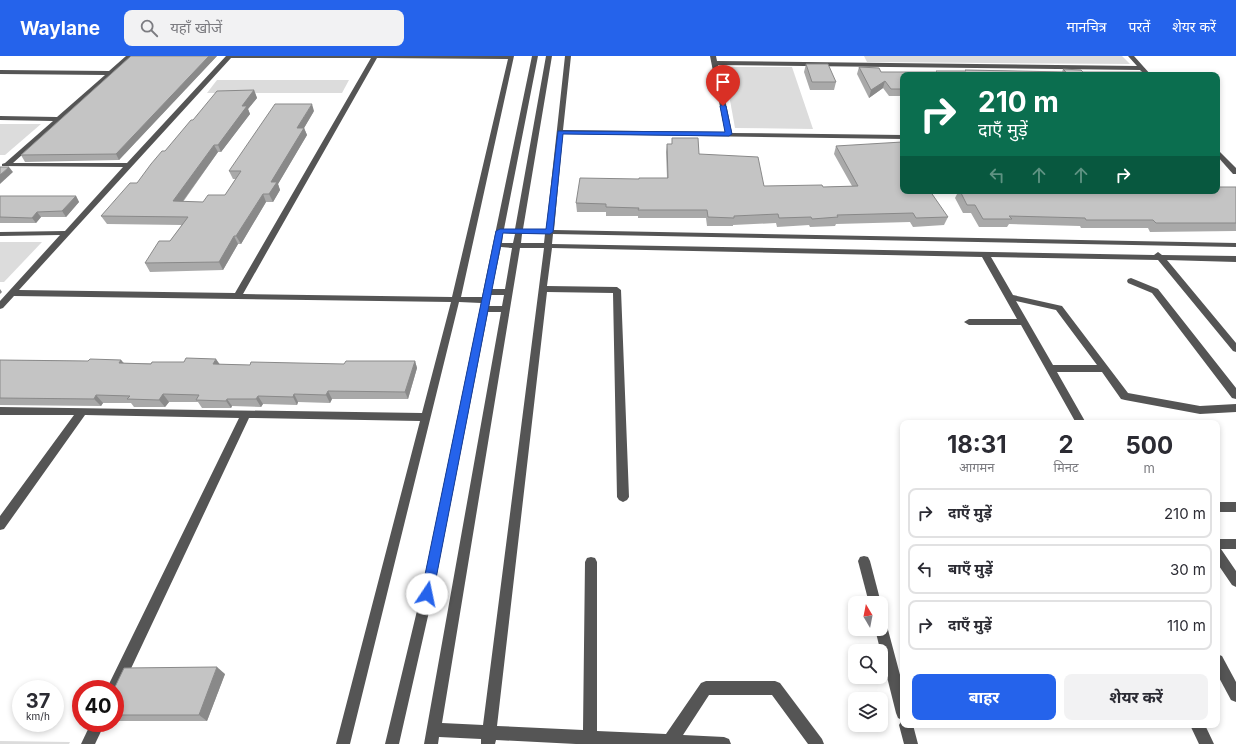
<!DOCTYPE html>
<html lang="hi">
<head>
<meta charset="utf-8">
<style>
  :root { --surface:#fff; --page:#f2f2f3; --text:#2b2b33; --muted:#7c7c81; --line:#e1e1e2; --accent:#2563eb }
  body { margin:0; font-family:Inter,"Noto Sans Devanagari",sans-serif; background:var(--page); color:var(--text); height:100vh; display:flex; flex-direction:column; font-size:15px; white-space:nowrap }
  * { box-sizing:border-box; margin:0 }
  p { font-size:13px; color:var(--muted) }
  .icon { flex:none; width:22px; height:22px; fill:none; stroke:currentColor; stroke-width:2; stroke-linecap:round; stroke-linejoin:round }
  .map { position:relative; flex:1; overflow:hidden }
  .details { position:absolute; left:900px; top:364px; width:320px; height:308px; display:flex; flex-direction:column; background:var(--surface); border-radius:8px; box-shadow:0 2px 6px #0003 }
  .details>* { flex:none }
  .top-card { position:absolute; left:900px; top:16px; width:320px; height:122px; border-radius:8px; box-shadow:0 2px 6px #0003; background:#0b6e4f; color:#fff; overflow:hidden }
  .needle { width:26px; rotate:350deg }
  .tools { position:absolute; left:848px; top:540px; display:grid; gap:8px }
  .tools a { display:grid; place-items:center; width:40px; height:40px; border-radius:8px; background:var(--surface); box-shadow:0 2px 6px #0003; font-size:20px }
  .speed { position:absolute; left:12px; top:624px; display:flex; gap:8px; font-size:20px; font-weight:700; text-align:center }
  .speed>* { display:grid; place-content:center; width:52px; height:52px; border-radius:50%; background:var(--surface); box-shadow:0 2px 6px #0003; line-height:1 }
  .speed small { font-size:10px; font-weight:400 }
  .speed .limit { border:6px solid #d22; background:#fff; color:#111 }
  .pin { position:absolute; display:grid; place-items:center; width:34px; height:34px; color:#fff; margin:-41px -17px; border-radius:50% 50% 50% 0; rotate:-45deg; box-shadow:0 0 4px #0007 }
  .pin .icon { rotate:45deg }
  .me { position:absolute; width:44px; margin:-22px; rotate:11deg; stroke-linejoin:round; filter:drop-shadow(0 0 3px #0008) }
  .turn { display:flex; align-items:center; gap:14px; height:84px; padding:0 12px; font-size:18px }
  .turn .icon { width:52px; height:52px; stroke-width:2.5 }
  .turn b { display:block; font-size:28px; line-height:34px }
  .lanes { display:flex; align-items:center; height:38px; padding:0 12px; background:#0003; justify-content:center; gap:20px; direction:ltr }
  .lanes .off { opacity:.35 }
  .eta { display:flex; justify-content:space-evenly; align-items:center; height:68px; text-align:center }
  .eta b { font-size:24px; font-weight:700; line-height:28px }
  .action { display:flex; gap:8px; margin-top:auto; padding:8px 12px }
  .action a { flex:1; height:46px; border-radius:8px; background:var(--accent); color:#fff; font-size:16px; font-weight:700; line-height:46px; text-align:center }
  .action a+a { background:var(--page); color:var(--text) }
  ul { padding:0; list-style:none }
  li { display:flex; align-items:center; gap:12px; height:50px; margin:0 8px 6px; padding:0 4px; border:2px solid var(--line); border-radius:8px }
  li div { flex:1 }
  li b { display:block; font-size:15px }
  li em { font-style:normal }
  header { display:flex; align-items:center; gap:24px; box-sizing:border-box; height:56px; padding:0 20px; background:var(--accent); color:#fff }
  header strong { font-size:19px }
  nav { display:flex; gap:22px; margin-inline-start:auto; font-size:14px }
  .search { width:280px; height:36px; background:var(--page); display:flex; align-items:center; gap:10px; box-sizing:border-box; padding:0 14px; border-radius:8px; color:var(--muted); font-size:15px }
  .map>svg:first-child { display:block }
</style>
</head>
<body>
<header>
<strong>Waylane</strong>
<div class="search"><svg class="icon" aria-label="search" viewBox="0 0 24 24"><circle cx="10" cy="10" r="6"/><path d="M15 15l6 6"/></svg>यहाँ खोजें</div>
<nav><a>मानचित्र</a><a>परतें</a><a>शेयर करें</a></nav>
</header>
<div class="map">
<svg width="1236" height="688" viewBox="0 0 1236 688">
  <rect width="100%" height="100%" fill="#fff"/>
  <!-- green -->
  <g fill="#dcdcdc">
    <path d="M864,0H1122L1130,8L867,6Z"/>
    <path d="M724,11H792L813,73L735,72Z"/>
    <path d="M217,24H349L342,37H207Z"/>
    <path d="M0,68H41L5,99H0Z"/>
    <path d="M0,186H42L4,226H0Z"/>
    <path d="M0,685L70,686L69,688H0Z"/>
  </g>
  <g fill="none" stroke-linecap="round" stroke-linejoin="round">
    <!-- minor -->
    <g fill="#555" fill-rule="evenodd">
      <path d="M126,0H132L13,107H127L226,0H514L461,241H482L532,0H538L504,173H515L546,0H552L523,173L546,174L565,0H571L563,74L725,76L710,0H716L717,5L1137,10L1128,0H1134L1151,19H1145L1140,14L718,9L732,77L903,79V83L563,78L554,174L1236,187V191L553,178L552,188L1154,199L1158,196L1162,199L1236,200V206L1167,204L1236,287V296L1233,295L1158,204L991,201L1013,239L1062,250L1128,337L1200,350L1236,348V356L1200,358L1125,344L1121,343L1102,316H1057L1086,367H1076L1021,269H969L964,266L969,263H1017L982,201L552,192L547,230L617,231L621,234L629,441L627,444L623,446L619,444L617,441L613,237L547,236L497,670L583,674L585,506L587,502L591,501L595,502L597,506V675L666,678L701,627L706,625H775L780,627L822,683L824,688H808L772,639H709L683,679L724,681L729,683L731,688H576L496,684L495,688H481V683L439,681L438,688H424L501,256H488L433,538L399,688H385L421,538L481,247L459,246L350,688H336L420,365L249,362L119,638L115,639V633H107L109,628L239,362L85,359L4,473L0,474V460L74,359H0V351L422,357L451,246L14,240L3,252L0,253V245L60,179L0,180V176L65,175L123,111L2,110V108L5,107L53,65L0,64V60L57,61L105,19L0,18V14L109,15ZM231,2H371L235,237L19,234ZM377,2L508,3L452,241L243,238ZM503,177L515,178L513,187H502ZM522,178H545L544,187H521ZM501,191L512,192L505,233H492ZM520,192H544L483,669L442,667ZM491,239H504L502,250H489ZM1016,245L1056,254L1097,309H1053Z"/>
      <path d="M1217,94L1219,95L1236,112V118H1233L1217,100Z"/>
      <path d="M1131,222L1158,233L1236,332V343L1232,342L1152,237L1128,227L1127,225L1128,223Z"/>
      <rect x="1217" y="446" width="19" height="10"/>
      <path d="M1217,483H1236V493H1221L1236,515V531L1232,529L1217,507Z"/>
      <path d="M864,500L868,501L870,505L881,547V548L869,547L858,505L860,501Z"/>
      <path d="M881,564L886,566L887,570L903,630V669H913L918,688H904L899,669L902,664L898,662L896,657L875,573H881Z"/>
      <path d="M1217,598L1222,600L1236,626V646L1231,644L1217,618Z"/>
      <path d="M91,667H105L95,688H81Z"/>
      <path d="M1190,669H1205L1214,688H1199Z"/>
    </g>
  </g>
  <!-- wall -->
  <g fill="#a9a9a9">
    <path d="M131,0H217L119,104L25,106L21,99Z"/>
    <path d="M806,8L836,26L834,34H810L804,16Z"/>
    <path d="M859,11L879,12L881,16H936V15H965V14L1062,16L1063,13L1081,14L1083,16H1142L1145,19H903V40H889L883,32L869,42L857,18Z"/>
    <path d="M254,34L257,42L248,53L250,58L221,96H218L183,146H203L225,139L236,123H233L229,115L314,55L304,72L307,79L278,128L280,134L273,146H266L241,188H238L223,214L150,216L145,207L170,185L182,169L107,168L101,160L137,127L193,64Z"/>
    <path d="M672,82L699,98L764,130L823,131L852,130L834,98L836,90L903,135L948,161L944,169L913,171L910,166L836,168L835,170L810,171L809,169L777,171L776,167L733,169V170H707L706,162H638V160H606V156H577L576,147L639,123L667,122L666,96L667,88H672Z"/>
    <path d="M1236,131V175L1150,176L1148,172H1081L1080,170L1009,168L1007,171H979L971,157H963L955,142L958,136L957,135H1217Z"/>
    <path d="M0,140H76L79,146L66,161H41L36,167H0Z"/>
    <path d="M0,304L88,305L121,304L124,307L250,309L344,308L415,305L417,312L408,343H332L330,347L298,346L297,349L263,348L261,351L232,350L231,352H202L198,346H169L165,351H134L131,347H103L101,350L0,349Z"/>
    <path d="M225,618L207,665H115V633Z"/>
  </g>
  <!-- shaded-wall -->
  <g fill="#898989">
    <path d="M209,0H217L119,104L116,98Z"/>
    <path d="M885,25L883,32L869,42L871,34Z"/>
    <path d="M254,34L257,42L248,53L250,58L221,96L218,89L242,50Z"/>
    <path d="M312,48L314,55L304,72L307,79L278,128L280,134L273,146L269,138L271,126L297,72Z"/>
    <path d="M214,89L218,96L177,153L173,145Z"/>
    <path d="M9,111L13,116L0,128V119Z"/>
    <path d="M263,138L266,146L241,188L236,180Z"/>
    <path d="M76,140L79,146L66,161L62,155Z"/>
    <path d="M37,156L41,161L36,167L32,162Z"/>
    <path d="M234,180L238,188L223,214L219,206Z"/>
    <path d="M0,233L2,236L0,238Z"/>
    <path d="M216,303L221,310L213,308Z"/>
    <path d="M121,304L127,312L119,307Z"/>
    <path d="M415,305L417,312L408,343L405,336Z"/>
    <path d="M328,335L332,343L330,347L326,339Z"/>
    <path d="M163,338L169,346L165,351L159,344Z"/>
    <path d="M294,338L298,346L297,349L293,341Z"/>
    <path d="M96,339L103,347L101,350L94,343Z"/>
    <path d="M258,340L263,348L261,351L256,343Z"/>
    <path d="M227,343L232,350L231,352L226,345Z"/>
    <path d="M217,611L225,618L207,665L199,659Z"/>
  </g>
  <!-- building -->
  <g fill="#c4c4c4" stroke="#898989">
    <path d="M131,0H209L116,98L21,99Z"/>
    <path d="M806,8H828L836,26H812Z"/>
    <path d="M859,11L879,12L881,16H937L936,15H966L965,14L1066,16L1063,13L1081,14L1083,16H1142L1145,19H903V33H891L885,25L871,34Z"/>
    <path d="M254,34L242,50H247L218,89H214L173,145L203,146L208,139H225L241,115H229L275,48H312L297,72H304L271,126H277L269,138H263L236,180H234L219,206L145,207L159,185H170L188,161L101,160L130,127H137L151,108L162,95H165L191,64H193L217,35Z"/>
    <path d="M672,82H698L699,98L758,101L764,130L822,129L823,131L858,130L836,90L902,86L903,87V135H930L948,161L916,162L913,157L837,159L838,161L812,163L811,161L779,162L778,158L734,160V162L708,161L707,154H638L639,152L606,151V148L576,147L580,122L639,123V122H668L667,88H672Z"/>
    <path d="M0,111H9L0,119Z"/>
    <path d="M1217,131H1236V167H1156L1153,164H1086L1085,162L1009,160L1012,163H983L975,149H967L960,135H1217Z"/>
    <path d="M0,140H76L62,155L37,156L32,162L0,161Z"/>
    <path d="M186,302L216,303L213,308L250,309L251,306L344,308L346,305H415L405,336L328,335L326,339L294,338L293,341L258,340L256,343H227L226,345L196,344L199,339L163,338L159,344L127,343L130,340L96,339L94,343L0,342V304L88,305L90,303L121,304L119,307L151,308L152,306H184Z"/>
    <path d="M217,611L199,659H115V633H114L124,612Z"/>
  </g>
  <!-- route -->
  <path fill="#2563eb" stroke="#184099" d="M723,48L726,50L732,78L729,80L563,78L553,176L550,178L503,177L433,538L431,541L427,543L423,541L421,538L496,175L500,173H546L558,75L725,76L720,50Z"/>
</svg>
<div class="tools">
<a><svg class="needle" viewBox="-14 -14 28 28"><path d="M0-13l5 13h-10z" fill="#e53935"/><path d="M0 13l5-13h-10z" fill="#7c7c81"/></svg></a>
<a><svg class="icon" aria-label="search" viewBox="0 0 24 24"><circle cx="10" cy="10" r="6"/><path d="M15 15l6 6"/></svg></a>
<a><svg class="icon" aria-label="layers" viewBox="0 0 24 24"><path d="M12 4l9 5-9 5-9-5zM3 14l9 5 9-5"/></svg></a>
</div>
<div class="speed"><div>37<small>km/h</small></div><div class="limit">40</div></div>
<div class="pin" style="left:723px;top:50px;background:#d93025"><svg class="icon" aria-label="arrive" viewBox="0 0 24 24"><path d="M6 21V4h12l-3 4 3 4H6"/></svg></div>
<svg class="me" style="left:427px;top:538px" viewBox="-20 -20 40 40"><circle r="19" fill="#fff"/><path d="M0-13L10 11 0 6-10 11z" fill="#2563eb"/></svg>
<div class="top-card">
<div class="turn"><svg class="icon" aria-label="right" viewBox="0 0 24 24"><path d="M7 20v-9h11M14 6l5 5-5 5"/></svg><div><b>210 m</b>दाएँ मुड़ें</div></div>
<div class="lanes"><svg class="icon off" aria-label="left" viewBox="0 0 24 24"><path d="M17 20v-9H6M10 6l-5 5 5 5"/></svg><svg class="icon off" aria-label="ahead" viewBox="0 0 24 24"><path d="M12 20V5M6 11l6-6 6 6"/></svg><svg class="icon off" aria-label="ahead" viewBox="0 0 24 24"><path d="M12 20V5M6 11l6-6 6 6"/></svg><svg class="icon" aria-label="right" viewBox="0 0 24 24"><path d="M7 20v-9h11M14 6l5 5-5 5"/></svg></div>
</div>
<section class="details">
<div class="eta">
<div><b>18:31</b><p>आगमन</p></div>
<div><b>2</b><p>मिनट</p></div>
<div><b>500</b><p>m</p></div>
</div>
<ul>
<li><svg class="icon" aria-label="right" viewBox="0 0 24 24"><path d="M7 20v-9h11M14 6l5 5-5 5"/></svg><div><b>दाएँ मुड़ें</b></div><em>210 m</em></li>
<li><svg class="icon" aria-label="left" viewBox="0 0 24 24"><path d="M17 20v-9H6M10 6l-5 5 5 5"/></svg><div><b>बाएँ मुड़ें</b></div><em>30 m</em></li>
<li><svg class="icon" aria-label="right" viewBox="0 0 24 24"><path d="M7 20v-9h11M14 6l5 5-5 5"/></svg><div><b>दाएँ मुड़ें</b></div><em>110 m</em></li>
</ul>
<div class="action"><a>बाहर</a><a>शेयर करें</a></div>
</section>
</div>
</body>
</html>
